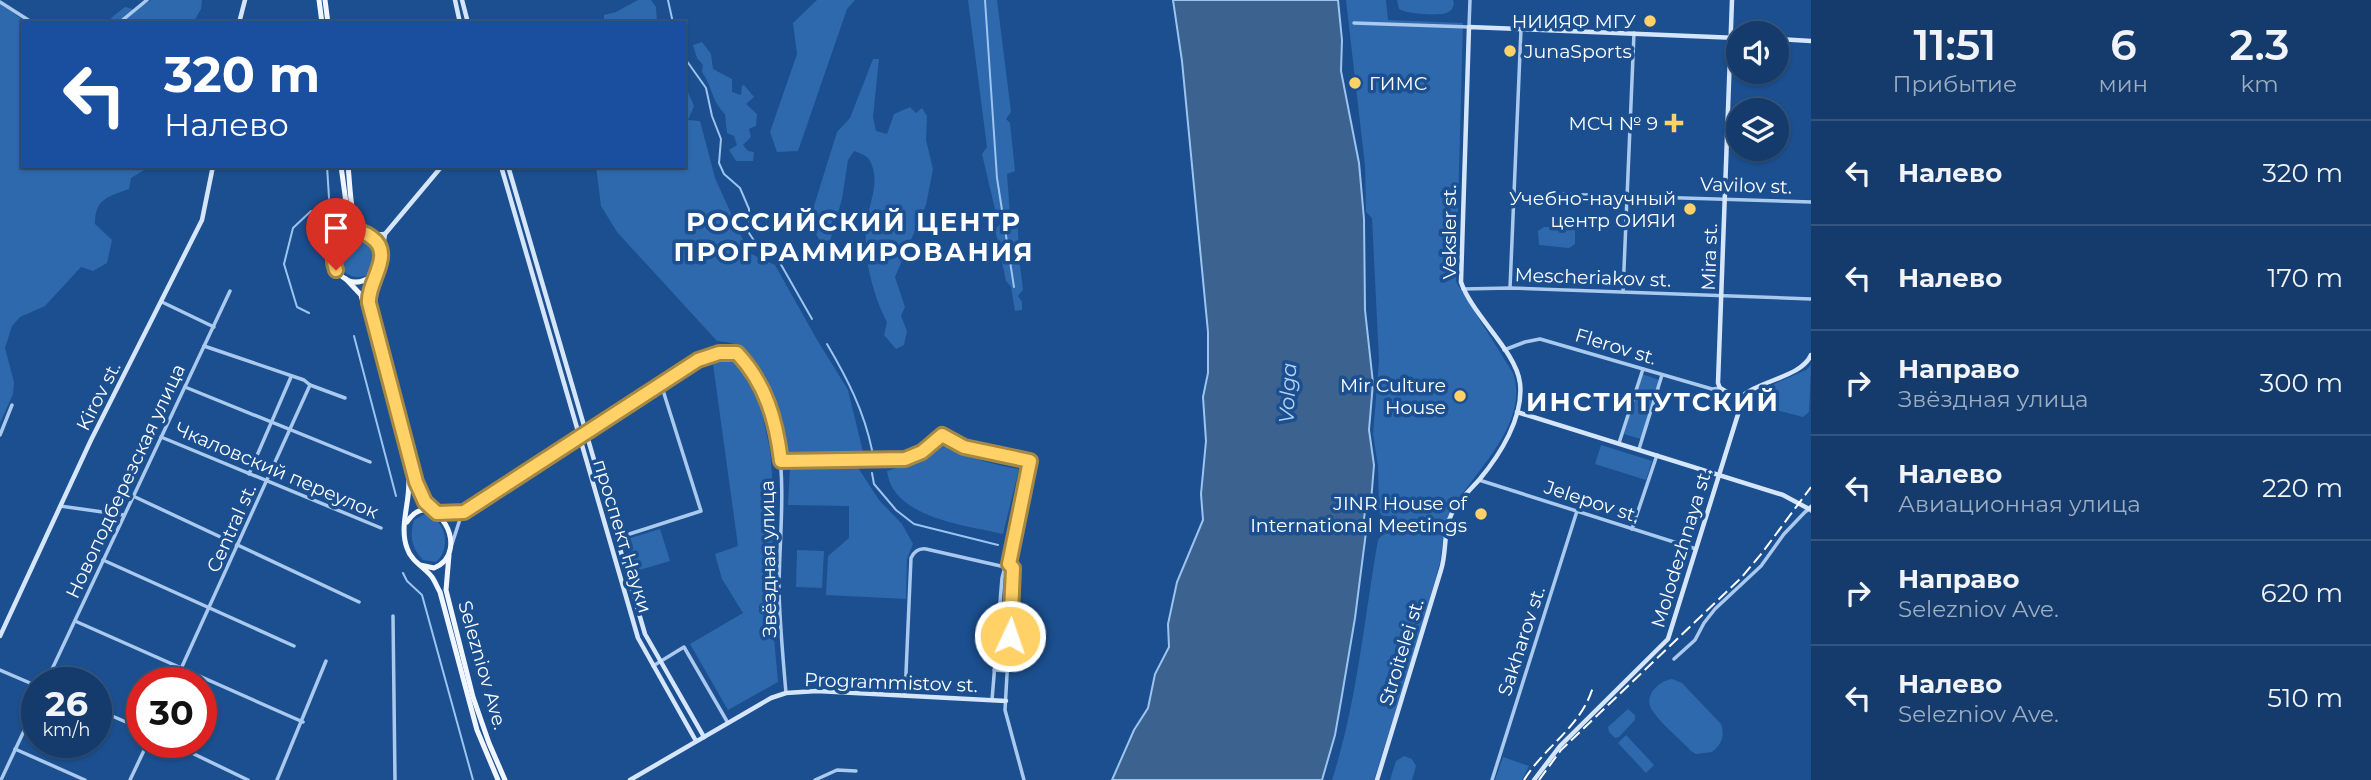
<!DOCTYPE html>
<html lang="ru">
<head>
<meta charset="utf-8">
<style>
  :root { --surface:#143b6b; --page:#1d4271; --text:#f1f3f6; --muted:#9dadc1; --line:#33557e }
  body { margin:0; font-family:Montserrat,sans-serif; background:var(--page); color:var(--text); height:100vh; display:flex; flex-direction:column; font-size:26px; white-space:nowrap }
  * { box-sizing:border-box; margin:0 }
  p { font-size:23px; color:var(--muted) }
  .icon { flex:none; width:38px; height:38px; fill:none; stroke:currentColor; stroke-width:2; stroke-linecap:round; stroke-linejoin:round }
  .map { position:relative; flex:1; overflow:hidden }
  .drawer { display:flex; flex-direction:column; background:var(--surface); width:560px }
  .drawer>* { flex:none }
  .top-card { position:absolute; left:21px; top:21px; width:665px; height:147px; border-radius:0px; box-shadow:0 2px 5px #0004,0 0 0 2px var(--line); background:#1a4fa0; color:#fff; overflow:hidden }
  .tools { position:absolute; left:1726px; top:21px; display:grid; gap:14px }
  .tools a { display:grid; place-items:center; width:63px; height:63px; border-radius:50%; background:var(--surface); box-shadow:0 2px 5px #0004,0 0 0 2px var(--line); font-size:35px }
  .speed { position:absolute; left:21px; top:667px; display:flex; gap:14px; font-size:35px; font-weight:700; text-align:center }
  .speed>* { display:grid; place-content:center; width:91px; height:91px; border-radius:50%; background:var(--surface); box-shadow:0 2px 5px #0004,0 0 0 2px var(--line); line-height:1 }
  .speed small { font-size:18px; font-weight:400 }
  .speed .limit { border:10px solid #d22; background:#fff; color:#111 }
  .pin { position:absolute; display:grid; place-items:center; width:60px; height:60px; color:#fff; margin:-72px -30px; border-radius:50% 50% 50% 0; rotate:-45deg; box-shadow:0 0 7px #0007 }
  .pin .icon { rotate:45deg }
  .me { position:absolute; width:77px; margin:-38px; rotate:3deg; stroke-linejoin:round; filter:drop-shadow(0 0 5px #0008) }
  .turn { display:flex; align-items:center; gap:24px; height:147px; padding:0 28px; font-size:32px }
  .turn .icon { width:91px; height:91px; stroke-width:2.5 }
  .turn b { display:block; font-size:49px; line-height:60px }
  .eta { display:flex; justify-content:space-evenly; align-items:center; height:119px; text-align:center }
  .eta b { font-size:42px; font-weight:600; line-height:49px }
  ul { padding:0; list-style:none }
  li { display:flex; align-items:center; gap:21px; height:105px; padding:0 28px; border-top:2px solid var(--line) }
  li div { flex:1 }
  li b { display:block; font-size:26px }
  li em { font-style:normal }
  main { display:flex; flex:1; min-height:0 }
  .map>svg:first-child { display:block }
</style>
</head>
<body>
<main>
<div class="map">
<svg width="1811" height="780" viewBox="0 0 1811 780">
  <rect width="100%" height="100%" fill="#1b4f8f"/>
  <!-- green -->
  <g fill="#2e69ad">
    <path d="M151,0H202L201,9L193,23H114L111,18L125,7L136,10Z"/>
    <path d="M638,0H651L656,7L657,23H604V15L616,12Z"/>
    <path d="M817,0H855L847,9L798,151L777,152L770,132L797,54L793,23Z"/>
    <path d="M968,0H997L1011,112L1006,119L1010,123L1015,171L1007,174L1010,215L1017,216L1019,249L1011,256L1020,265L1023,290L1018,296L1022,302V310L1015,311L1011,287L1006,281L995,229L1006,219L1005,215L997,218L982,154L987,147Z"/>
    <path d="M1346,0H1386L1388,20L1463,23L1456,282L1513,373C1530,423 1475,471 1452,509C1441,526 1444,547 1439,566C1420,638 1396,709 1374,780H1332C1357,703 1364,620 1378,540L1391,524L1390,516H1383L1379,512L1378,466L1373,434L1379,361L1372,218L1366,212L1365,166Z"/>
    <path d="M1397,0H1453L1454,4C1452,9 1452,11 1446,13C1437,16 1407,14 1399,9Z"/>
    <path d="M0,3L27,23H23V166H151L131,178L129,189C107,197 95,199 95,224L112,240L107,263L93,271L81,267L45,306L20,317L12,326L5,348L14,382L13,394L0,423Z"/>
    <path d="M702,42L711,54L713,69L732,79V92L741,95L742,86L744,85L754,97L746,104L757,114L756,126L749,129L751,137L743,145L748,151L754,152L753,161H736L729,150L737,145L734,136L727,133L725,114C712,102 712,86 702,72L703,65L697,58L693,45Z"/>
    <path d="M873,59H879L873,117L876,131L887,134L894,114L910,107L916,113L922,108L927,116L926,140L933,169L926,205L895,277L905,307L901,316L907,331L904,345L896,349L884,335L887,322C872,293 862,254 867,221C869,203 880,183 871,163C868,155 861,154 854,151L848,160L842,199L830,241L821,243L816,234L814,206L837,132L850,118Z"/>
    <path d="M684,83L694,106L688,120L700,121L715,178L749,253L775,265L816,338L848,390L864,456L786,458C783,421 772,366 738,346C733,342 724,342 717,341L617,232L601,206L596,166H684Z"/>
    <path d="M1544,227H1571L1575,231V244L1569,248L1539,245L1538,231Z"/>
    <circle cx="358" cy="257" r="20"/>
    <path d="M733,358L760,403L770,450L774,499L770,594L778,682L728,710L690,644L743,613L722,579L715,554L738,546L713,364Z"/>
    <path d="M1811,365L1809,412L1803,417L1768,408L1774,384L1806,370Z"/>
    <path d="M1642,374L1659,380L1641,439L1624,434Z"/>
    <path d="M945,441C967,459 992,464 1019,469L1003,534C969,526 911,520 892,487C889,482 888,476 887,471L916,462Z"/>
    <path d="M1601,445L1652,461L1646,480L1595,464Z"/>
    <path d="M857,466L879,500L902,524L913,544L907,559L906,599L826,595L828,556L849,538V506L788,505L790,467Z"/>
    <path d="M425,514C446,519 452,548 436,562L423,560C412,549 409,536 414,520Z"/>
    <path d="M660,529L670,561L636,571L627,539Z"/>
    <path d="M797,550L824,551L822,588L796,587Z"/>
    <path d="M1672,679L1682,683L1721,724C1725,736 1722,744 1712,752L1696,754L1691,751C1679,738 1662,725 1652,710C1643,695 1659,681 1672,679Z"/>
    <path d="M1628,709L1635,715V720L1619,737L1615,738L1609,732L1608,727Z"/>
    <path d="M1626,735L1654,765L1646,773L1618,743Z"/>
    <path d="M1404,756L1412,759L1416,766L1412,780H1390L1396,761Z"/>
    <path d="M1503,757L1529,766L1522,780H1495Z"/>
  </g>
  <!-- water -->
  <path fill="#3c6290" stroke="#9cc4f0" stroke-width="2" d="M1173,0H1338L1342,40L1341,71L1359,163L1364,219L1365,310L1373,383L1369,430L1374,465L1371,502L1366,505L1362,532L1370,529L1366,532L1355,618L1341,701L1335,735L1322,780H1112L1134,730L1148,708L1155,674L1169,647L1168,624L1177,582L1203,520L1201,494L1206,441L1203,397L1208,373V332L1182,61Z"/>
  <g fill="none" stroke-linecap="round" stroke-linejoin="round">
    <!-- stream -->
    <g stroke="#9cc4f0" stroke-width="2">
      <path d="M668,0L673,23"/>
      <path d="M985,0L997,178L1014,287"/>
      <path d="M684,57L706,88L712,116L721,139L719,163L724,174L740,188L749,209V233L757,245L775,254L812,319"/>
      <path d="M327,166L329,198"/>
      <path d="M309,313L297,307L284,264L293,228L311,211"/>
      <path d="M354,336L396,496"/>
      <path d="M827,344C847,378 864,411 872,450"/>
      <path d="M872,473L874,484L896,510L914,524L998,545"/>
      <path d="M403,573L407,581L422,595L473,780"/>
    </g>
    <!-- street -->
    <g stroke="#a9c9ee" stroke-width="3.5">
      <path d="M0,2L33,23"/>
      <path d="M119,23L147,0"/>
      <path d="M1354,23L1469,27L1470,0"/>
      <path d="M1554,194L1811,202"/>
      <path d="M1510,288L1521,29"/>
      <path d="M1463,289L1510,288L1811,299"/>
      <path d="M1623,292L1634,33"/>
      <path d="M162,302L214,327"/>
      <path d="M204,346L304,380L310,385L345,398"/>
      <path d="M1504,350L1525,342L1540,339L1712,389L1720,388"/>
      <path d="M185,387L370,462"/>
      <path d="M0,435L12,405"/>
      <path d="M161,437L381,528"/>
      <path d="M1619,443L1643,369"/>
      <path d="M1639,449L1662,375"/>
      <path d="M781,461L905,459L922,452L942,435L964,448L1030,461L1009,564"/>
      <path d="M249,474L291,377"/>
      <path d="M1479,480L1696,549"/>
      <path d="M133,496L359,602"/>
      <path d="M60,506L124,515"/>
      <path d="M437,513H462L698,360L719,353H737C798,417 779,511 779,592C780,625 783,659 786,693"/>
      <path d="M1632,529L1657,455"/>
      <path d="M617,538L701,511L661,384"/>
      <path d="M452,544L462,513"/>
      <path d="M103,560L294,646"/>
      <path d="M393,616L395,780"/>
      <path d="M75,621L303,722"/>
      <path d="M1674,659L1695,640L1704,623L1715,609L1761,566L1784,534L1805,512L1809,509L1811,511"/>
      <path d="M653,666L684,647L728,723"/>
      <path d="M0,670L37,686"/>
      <path d="M994,670L1008,671"/>
      <path d="M46,682L230,291"/>
      <path d="M175,682L310,385"/>
      <path d="M905,696L911,558C914,552 919,548 926,549L1005,567L1009,564L1013,568L1005,710L1024,780"/>
      <path d="M992,700L1002,578L1005,567"/>
      <path d="M96,709L142,729"/>
      <path d="M169,742L248,780"/>
      <path d="M15,749L85,780"/>
      <path d="M1,780L37,703"/>
      <path d="M130,780L148,742"/>
      <path d="M277,780L326,661"/>
      <path d="M815,780L837,770L856,771"/>
      <path d="M1492,780L1577,511"/>
    </g>
    <!-- secondary -->
    <g stroke="#d6e6fa" stroke-width="4.5">
      <path d="M455,0L460,23"/>
      <path d="M462,0L468,23"/>
      <path d="M1732,0L1718,383L1720,388L1739,399"/>
      <path d="M239,23L245,0"/>
      <path d="M1776,39L1811,41"/>
      <path d="M501,166L638,638L696,741"/>
      <path d="M508,166L645,634L704,737"/>
      <path d="M369,235L385,234"/>
      <path d="M382,253L385,234L442,166"/>
      <path d="M1739,399C1757,380 1801,378 1811,355"/>
      <path d="M1517,412L1783,495L1809,509L1811,507"/>
      <path d="M0,636L91,440L202,220L213,166"/>
      <path d="M630,780L771,698L786,693L817,691L1006,701"/>
      <path d="M1377,780C1398,710 1420,640 1441,570C1447,552 1443,530 1452,513C1459,500 1470,490 1479,480C1500,455 1524,417 1520,383C1516,351 1472,315 1461,282L1469,27L1738,38"/>
      <path d="M1534,780L1560,746L1668,639L1739,411V399"/>
    </g>
    <!-- primary -->
    <g stroke="#f0f6ff" stroke-width="5">
      <path d="M319,0L322,23"/>
      <path d="M325,0L328,23"/>
      <path d="M348,166C350,182 350,214 358,226C366,237 381,239 382,255C383,272 368,283 369,303L416,482L425,502L433,511"/>
      <path d="M364,233C313,224 333,306 373,275"/>
      <path d="M341,238L348,217L341,166"/>
      <path d="M346,279L361,295L408,471C413,496 398,524 407,548C411,561 424,567 432,577C435,581 437,587 440,592L477,730L498,780"/>
      <path d="M407,522C433,482 474,552 434,568L420,565"/>
      <path d="M449,555L446,590L473,697L489,743L505,780"/>
    </g>
    <!-- rail -->
    <g stroke="#fff" stroke-width="2" stroke-dasharray="12 5" stroke-linecap="butt">
      <path d="M1524,780C1545,746 1581,727 1593,687"/>
      <path d="M1539,780L1561,750L1741,578L1762,553L1811,487"/>
    </g>
  </g>
  <g fill="none" stroke-linecap="round" stroke-linejoin="round">
    <defs>
      <path id="route" d="M336,270C327,246 348,220 371,237C396,254 367,281 369,303L416,482L425,502L437,513L464,512L698,360L719,353H737C766,384 776,420 781,461L905,459L922,452L942,435L964,447L1030,461L1009,564L1013,568L1010,636"/>
    </defs>
    <!-- route casing -->
    <use href="#route" stroke="#a68842" stroke-width="18"/>
    <!-- route -->
    <use href="#route" stroke="#ffd166" stroke-width="12"/>
  </g>
  <!-- markers -->
  <g fill="#ffd166" stroke="#1b4f8f" stroke-width="2.5">
    <circle cx="1650" cy="21" r="7"/>
    <circle cx="1510" cy="51" r="7"/>
    <circle cx="1355" cy="83" r="7"/>
    <path d="M1670.5 112.5h7v7h7v7h-7v7h-7v-7h-7v-7h7z"/>
    <circle cx="1690" cy="209" r="7"/>
    <circle cx="1460" cy="396" r="7"/>
    <circle cx="1481" cy="514" r="7"/>
  </g>
  <g text-anchor="middle" stroke-width="7" stroke-linejoin="round" paint-order="stroke">
    <!-- poi labels -->
    <g font-size="19" fill="#fff" stroke="#1b4f8f" text-anchor="end">
      <text x="1636" y="28">НИИЯФ МГУ</text>
      <text x="1524" y="58" text-anchor="start">JunaSports</text>
      <text x="1369" y="90" text-anchor="start">ГИМС</text>
      <text x="1658" y="130">МСЧ № 9</text>
      <text x="1676" y="205">Учебно-научный<tspan x="1676" dy="22">центр ОИЯИ</tspan></text>
      <text x="1446" y="392">Mir Culture<tspan x="1446" dy="22">House</tspan></text>
      <text x="1467" y="510">JINR House of<tspan x="1467" dy="22">International Meetings</tspan></text>
    </g>
    <!-- street labels -->
    <g font-size="19" fill="#fff" stroke="#1b4f8f">
      <text transform="translate(1746 185) rotate(2)" y="7">Vavilov st.</text>
      <text transform="translate(1449 232) rotate(-90)" y="7">Veksler st.</text>
      <text transform="translate(1709 257) rotate(-88)" y="7">Mira st.</text>
      <text transform="translate(1593 277) rotate(2)" y="7">Mescheriakov st.</text>
      <text transform="translate(1616 346) rotate(17)" y="7">Flerov st.</text>
      <text transform="translate(98 396) rotate(-63)" y="7">Kirov st.</text>
      <text transform="translate(277 470) rotate(23)" y="7">Чкаловский переулок</text>
      <text transform="translate(125 481) rotate(-65)" y="7">Новоподберезская улица</text>
      <text transform="translate(1592 501) rotate(18)" y="7">Jelepov st.</text>
      <text transform="translate(231 528) rotate(-66)" y="7">Central st.</text>
      <text transform="translate(623 536) rotate(73)" y="7">проспект Науки</text>
      <text transform="translate(1681 548) rotate(-73)" y="7">Molodezhnaya st.</text>
      <text transform="translate(768 559) rotate(-91)" y="7">Звёздная улица</text>
      <text transform="translate(1521 641) rotate(-72)" y="7">Sakharov st.</text>
      <text transform="translate(1401 652) rotate(-73)" y="7">Stroitelei st.</text>
      <text transform="translate(483 665) rotate(74)" y="7">Selezniov Ave.</text>
      <text transform="translate(891 682) rotate(2)" y="7">Programmistov st.</text>
    </g>
    <!-- water labels -->
    <g font-size="21" font-style="italic" fill="#b5d3f5" stroke="#1b4f8f">
      <text transform="translate(1288 393) rotate(-87)" y="7">Volga</text>
    </g>
    <!-- district labels -->
    <g font-size="26" font-weight="bold" letter-spacing="2" fill="#fff" stroke="#1b4f8f">
      <text x="854" y="231">РОССИЙСКИЙ ЦЕНТР<tspan x="854" dy="30">ПРОГРАММИРОВАНИЯ</tspan></text>
      <text x="1653" y="411">ИНСТИТУТСКИЙ</text>
    </g>
  </g>
</svg>
<div class="tools">
<a><svg class="icon" aria-label="sound" viewBox="0 0 24 24"><path d="M4 9h4l5-4v14l-5-4H4zM17 9q2 3 0 6"/></svg></a>
<a><svg class="icon" aria-label="layers" viewBox="0 0 24 24"><path d="M12 4l9 5-9 5-9-5zM3 14l9 5 9-5"/></svg></a>
</div>
<div class="speed"><div>26<small>km/h</small></div><div class="limit">30</div></div>
<div class="pin" style="left:336px;top:270px;background:#d93025"><svg class="icon" aria-label="arrive" viewBox="0 0 24 24"><path d="M6 21V4h12l-3 4 3 4H6"/></svg></div>
<svg class="me" style="left:1010px;top:636px" viewBox="-20 -20 40 40"><circle r="17" fill="#ffd166" stroke="#fff" stroke-width="3"/><path d="M0-11L8 9 0 5-8 9z" fill="#fff"/></svg>
<div class="top-card">
<div class="turn"><svg class="icon" aria-label="left" viewBox="0 0 24 24"><path d="M17 20v-9H6M10 6l-5 5 5 5"/></svg><div><b>320 m</b>Налево</div></div>
</div>
</div>
<section class="drawer">
<div class="eta">
<div><b>11:51</b><p>Прибытие</p></div>
<div><b>6</b><p>мин</p></div>
<div><b>2.3</b><p>km</p></div>
</div>
<ul>
<li><svg class="icon" aria-label="left" viewBox="0 0 24 24"><path d="M17 20v-9H6M10 6l-5 5 5 5"/></svg><div><b>Налево</b></div><em>320 m</em></li>
<li><svg class="icon" aria-label="left" viewBox="0 0 24 24"><path d="M17 20v-9H6M10 6l-5 5 5 5"/></svg><div><b>Налево</b></div><em>170 m</em></li>
<li><svg class="icon" aria-label="right" viewBox="0 0 24 24"><path d="M7 20v-9h11M14 6l5 5-5 5"/></svg><div><b>Направо</b><p>Звёздная улица</p></div><em>300 m</em></li>
<li><svg class="icon" aria-label="left" viewBox="0 0 24 24"><path d="M17 20v-9H6M10 6l-5 5 5 5"/></svg><div><b>Налево</b><p>Авиационная улица</p></div><em>220 m</em></li>
<li><svg class="icon" aria-label="right" viewBox="0 0 24 24"><path d="M7 20v-9h11M14 6l5 5-5 5"/></svg><div><b>Направо</b><p>Selezniov Ave.</p></div><em>620 m</em></li>
<li><svg class="icon" aria-label="left" viewBox="0 0 24 24"><path d="M17 20v-9H6M10 6l-5 5 5 5"/></svg><div><b>Налево</b><p>Selezniov Ave.</p></div><em>510 m</em></li>
</ul>
</section>
</main>
</body>
</html>
